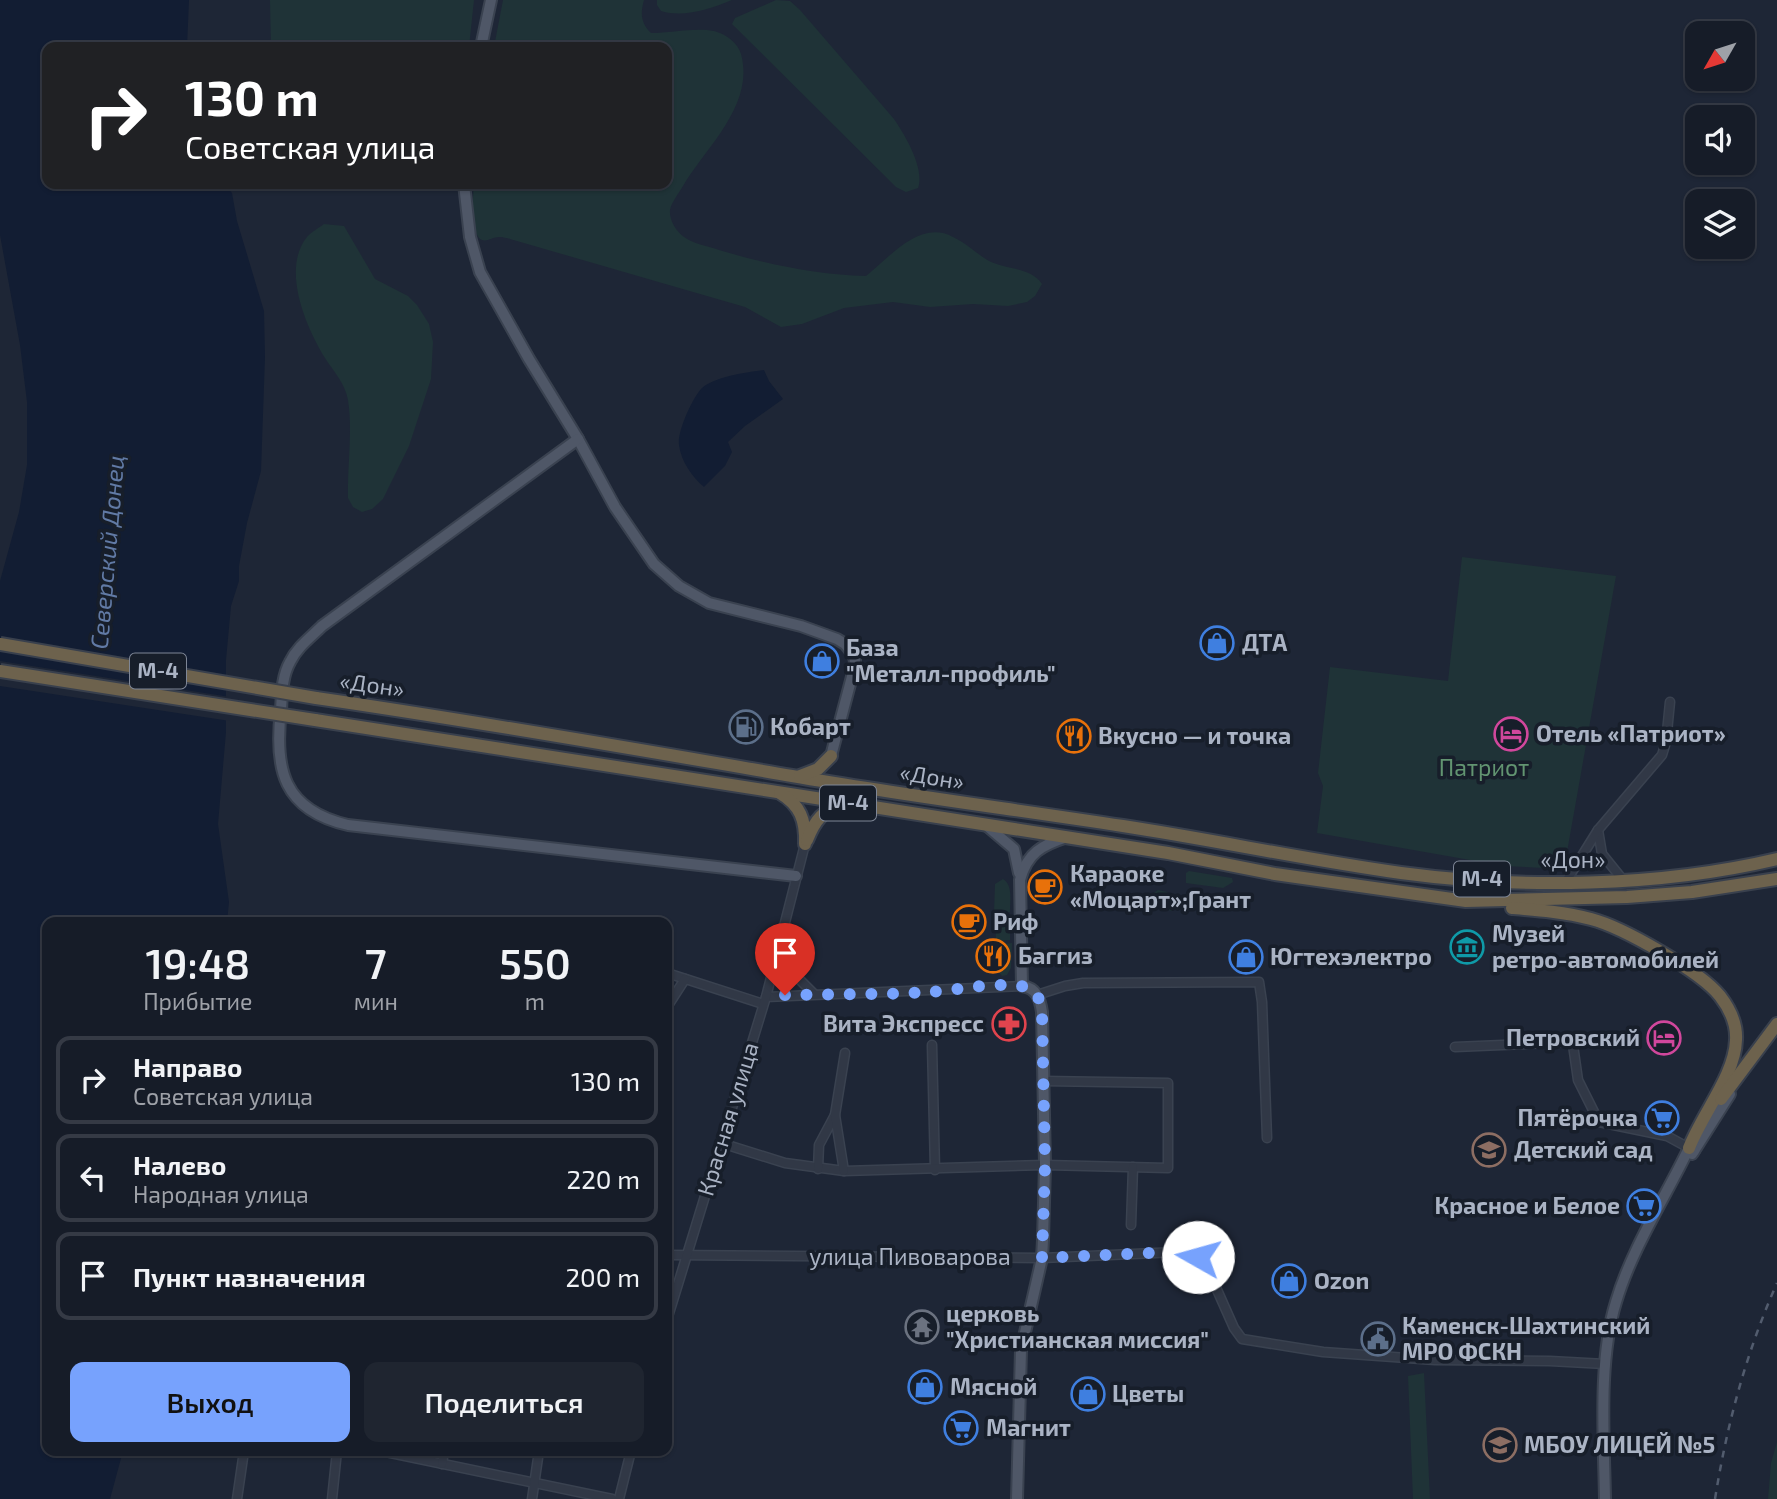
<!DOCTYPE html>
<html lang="ru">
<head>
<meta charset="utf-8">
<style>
  :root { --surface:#161c28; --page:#1f2530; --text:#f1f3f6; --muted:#9ea1a8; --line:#353a45; --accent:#77a2fd }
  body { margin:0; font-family:"Exo 2",sans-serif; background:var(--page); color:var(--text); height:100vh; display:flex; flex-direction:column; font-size:26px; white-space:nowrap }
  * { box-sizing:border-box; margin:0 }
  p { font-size:23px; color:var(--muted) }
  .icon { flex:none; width:38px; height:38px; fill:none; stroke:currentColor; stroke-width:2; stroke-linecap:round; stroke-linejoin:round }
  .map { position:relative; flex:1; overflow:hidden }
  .drawer { position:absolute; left:42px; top:917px; width:630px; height:539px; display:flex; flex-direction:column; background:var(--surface); border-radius:14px; box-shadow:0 2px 5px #0004,0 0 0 2px var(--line) }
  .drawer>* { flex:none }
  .hud { position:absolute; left:42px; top:42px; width:630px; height:147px; border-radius:14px; box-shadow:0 2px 5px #0004,0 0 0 2px var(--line); background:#202124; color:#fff; overflow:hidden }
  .needle { width:46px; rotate:231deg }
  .tools { position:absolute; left:1685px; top:21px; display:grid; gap:14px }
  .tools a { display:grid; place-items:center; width:70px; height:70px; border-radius:14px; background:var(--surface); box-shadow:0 2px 5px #0004,0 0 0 2px var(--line); font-size:35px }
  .pin { position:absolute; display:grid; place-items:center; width:60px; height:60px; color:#fff; margin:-72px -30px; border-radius:50% 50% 50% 0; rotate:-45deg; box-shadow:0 0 7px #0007 }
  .pin .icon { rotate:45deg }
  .me { position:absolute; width:77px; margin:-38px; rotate:277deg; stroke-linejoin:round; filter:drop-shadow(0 0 5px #0008) }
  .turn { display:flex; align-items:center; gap:24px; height:147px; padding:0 28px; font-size:32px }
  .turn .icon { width:91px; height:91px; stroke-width:2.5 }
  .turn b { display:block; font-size:49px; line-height:60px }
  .eta { display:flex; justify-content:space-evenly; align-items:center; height:119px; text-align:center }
  .eta b { font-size:42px; font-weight:600; line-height:49px }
  .cta { display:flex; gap:14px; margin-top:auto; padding:14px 28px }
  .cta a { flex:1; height:80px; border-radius:14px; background:var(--accent); color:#111; font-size:28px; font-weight:600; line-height:80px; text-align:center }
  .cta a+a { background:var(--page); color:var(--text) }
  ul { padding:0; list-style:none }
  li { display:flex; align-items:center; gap:21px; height:88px; margin:0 14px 10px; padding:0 14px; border:4px solid var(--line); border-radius:14px }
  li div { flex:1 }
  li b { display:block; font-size:26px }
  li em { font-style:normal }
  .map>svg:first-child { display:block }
</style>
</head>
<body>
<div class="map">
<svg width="1777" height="1499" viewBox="0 0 1777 1499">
  <rect width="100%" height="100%" fill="#1e2636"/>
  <!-- green -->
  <g fill="#1f3337">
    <path d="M270,0H474L469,47H271Z"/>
    <path d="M503,0H644C640,14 641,23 651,33C671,33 695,27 714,31C726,34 738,43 741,54C755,105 706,147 683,186C679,193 671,203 670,210C669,220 676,231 684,237C694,244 708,246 719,250C766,264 817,275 866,276C890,257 920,219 953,237C966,243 977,254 989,261C1007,270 1031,267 1042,284L1035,296L1027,302L1008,306L973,304L930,307L893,302L844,308L802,324L781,327L745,307L510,239C508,238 501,237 499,237C493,237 487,242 482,240C470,235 473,194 474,184H667V47H494Z"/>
    <path d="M657,0H732C710,9 684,18 661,11L657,5Z"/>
    <path d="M776,0L790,1L800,10L894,119C905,135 925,169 918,188L906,192L896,187L732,24L735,18Z"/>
    <path d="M324,224L344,226L375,279L408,296L417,305L429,324L433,342L431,379L409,446L383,499L372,509L362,512L353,507L348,498C347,466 353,432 348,400C345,383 334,372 325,358C306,327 281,269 307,237C311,232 319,228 324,224Z"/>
    <path d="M1462,557L1616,576L1564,869L1504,866L1317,833L1323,786L1318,773L1330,667L1448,681Z"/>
    <path d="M1189,871L1232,878L1233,882L1223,888L1186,883V873Z"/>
    <path d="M1003,879C1013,885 1010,901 1010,912L994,913L995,884Z"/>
    <path d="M1158,890L1167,892L1171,896L1172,911L1149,905L1152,894Z"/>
    <path d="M995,917H1010V940L996,941Z"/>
    <path d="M1012,943L1011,968L1007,975L1002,976L997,970L996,945Z"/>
    <path d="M1424,1373L1430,1499H1413L1408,1376Z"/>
    <path d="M1777,1442V1499H1768L1771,1463Z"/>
  </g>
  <!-- water -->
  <g fill="#121d33">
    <path d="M0,0H189L187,47H47V184H224L232,193L237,221L264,311L265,357L261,471L247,523L239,566V581L231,606L226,660V732L218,824L229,902L227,922H47V1451H123L110,1499H0V581L19,512L27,465V402L20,345L0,235Z"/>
    <path d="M764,370L769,381L783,399L745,426L728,442L732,452L725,466L704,487C692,477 681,461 679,445C677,432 692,399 701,389C713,377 746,372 764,370Z"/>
  </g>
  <!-- pier -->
  <path fill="#1e2636" d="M0,661L230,697V721L0,686Z"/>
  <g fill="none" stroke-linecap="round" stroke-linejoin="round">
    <defs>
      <g id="minor">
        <path d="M1598,830L1602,854L1623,880"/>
        <path d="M1565,883L1598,830L1662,755L1666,742L1670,702"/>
        <path d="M779,947L791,971L814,994"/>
        <path d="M667,973L763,1004"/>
        <path d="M1037,995L1065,986L1083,983L1259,982L1262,1002L1267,1138"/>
        <path d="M766,997L1022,986"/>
        <path d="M667,1007L685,979"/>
        <path d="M932,1045L935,1170"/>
        <path d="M1455,1047L1570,1042L1573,1045L1578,1080L1599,1122L1667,1136L1689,1148"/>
        <path d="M721,1143L785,1163L844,1171L1045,1165L1168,1168V1083L1044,1081"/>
        <path d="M818,1169L819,1145L835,1115"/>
        <path d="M844,1171L835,1115L845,1053"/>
        <path d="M1131,1225L1133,1167"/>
        <path d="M667,1255L1042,1258L1178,1252L1198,1257L1206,1265L1234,1328L1242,1339L1323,1352L1435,1360L1550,1361L1605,1364"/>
        <path d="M667,1320L766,997L805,844"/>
        <path d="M381,1451L612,1499"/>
        <path d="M442,1464L444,1451"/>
        <path d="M237,1499L244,1451"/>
        <path d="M332,1499L337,1451"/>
        <path d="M532,1499L539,1451"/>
        <path d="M619,1499L631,1451"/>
      </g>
      <g id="major">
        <path d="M481,47L491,0"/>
        <path d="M464,184L470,237L480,272L529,359L578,439L615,507L654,564L679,586L709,603L801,626L837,639L845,644L852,653L855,660L854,669L831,756"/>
        <path d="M578,439L322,626C311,637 297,647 290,662C282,676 282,694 281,710C274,769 283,810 348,825L796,876"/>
        <path d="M987,826L1014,849L1019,873"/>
        <path d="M1692,1154L1730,1094"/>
        <path d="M1017,1499L1021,1350L1042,1258L1043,1240L1045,1165L1042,1012C1040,999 1037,988 1022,986L1020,880C1027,853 1042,845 1067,837"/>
        <path d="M1605,1499C1604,1438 1598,1360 1616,1302C1632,1248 1665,1198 1689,1148L1694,1151"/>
      </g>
      <g id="highway">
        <path d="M316,698C476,721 634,749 792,776C902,795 1012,809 1123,826C1215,840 1307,860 1401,873C1520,889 1659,887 1777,859"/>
        <path d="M315,720L1168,853L1275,874L1466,901L1627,897L1692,892L1777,879"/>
        <path d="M800,776L818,769L831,756"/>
        <path d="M780,793C800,805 806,820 805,844"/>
        <path d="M807,840C815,820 823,810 844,803"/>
        <path d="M1512,908C1538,910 1565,912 1591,919C1622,927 1700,971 1720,996C1730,1009 1737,1023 1736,1040C1735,1075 1702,1114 1689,1148"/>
        <path d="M1721,1099L1777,1024"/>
      </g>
    </defs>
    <!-- minor casing -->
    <use href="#minor" stroke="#3a4250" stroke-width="11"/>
    <!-- major casing -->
    <use href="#major" stroke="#3a4250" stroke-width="14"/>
    <!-- highway casing -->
    <use href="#highway" stroke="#39404d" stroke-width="16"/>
    <!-- minor -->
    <use href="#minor" stroke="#313846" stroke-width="8"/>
    <!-- major -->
    <use href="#major" stroke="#4f5767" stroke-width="10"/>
    <!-- highway -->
    <use href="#highway" stroke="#6d624d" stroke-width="12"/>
    <!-- rail -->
    <path stroke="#525c6e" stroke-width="2.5" stroke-dasharray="7 7" stroke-linecap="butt" d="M1715,1499C1727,1424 1746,1353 1777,1283"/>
    <defs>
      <g id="highway-bridge">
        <path d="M0,644L316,698"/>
        <path d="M0,671L315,720"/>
      </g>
    </defs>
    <!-- highway-bridge casing -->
    <use href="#highway-bridge" stroke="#39404d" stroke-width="16" stroke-linecap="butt"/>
    <!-- highway-bridge -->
    <use href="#highway-bridge" stroke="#6d624d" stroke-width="12"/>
  </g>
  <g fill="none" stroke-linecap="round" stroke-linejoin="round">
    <!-- route -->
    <path stroke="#77a2fd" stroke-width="12" stroke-dasharray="0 21.6" d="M785,995C833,994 882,995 931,992C957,990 1009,979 1032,989L1039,999L1042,1012L1045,1165L1042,1258L1173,1252L1198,1257"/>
  </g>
  <!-- icons -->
  <defs>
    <symbol id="shop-ring" viewBox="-11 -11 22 22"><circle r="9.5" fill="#171e2a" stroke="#3f7fe0" stroke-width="1.5"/><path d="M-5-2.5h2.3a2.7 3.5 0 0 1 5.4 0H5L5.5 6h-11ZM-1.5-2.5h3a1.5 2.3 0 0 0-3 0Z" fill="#3f7fe0"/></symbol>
    <symbol id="fuel-ring" viewBox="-11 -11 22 22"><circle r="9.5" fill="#171e2a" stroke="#5c6f8a" stroke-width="1.5"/><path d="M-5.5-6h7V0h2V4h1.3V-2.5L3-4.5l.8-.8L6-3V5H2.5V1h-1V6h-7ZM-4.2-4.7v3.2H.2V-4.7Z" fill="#5c6f8a"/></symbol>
    <symbol id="hotel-ring" viewBox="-11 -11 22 22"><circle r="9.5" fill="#171e2a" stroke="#d1479c" stroke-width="1.5"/><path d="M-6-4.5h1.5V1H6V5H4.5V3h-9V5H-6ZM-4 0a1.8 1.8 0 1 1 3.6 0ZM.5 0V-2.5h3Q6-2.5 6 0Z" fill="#d1479c"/></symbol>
    <symbol id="restaurant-ring" viewBox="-11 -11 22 22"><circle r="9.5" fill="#171e2a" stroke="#e8710a" stroke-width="1.5"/><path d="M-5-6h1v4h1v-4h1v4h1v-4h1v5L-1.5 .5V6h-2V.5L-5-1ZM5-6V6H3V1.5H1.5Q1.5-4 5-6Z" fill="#e8710a"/></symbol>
    <symbol id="cafe-ring" viewBox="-11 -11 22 22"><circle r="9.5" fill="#171e2a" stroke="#e8710a" stroke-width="1.5"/><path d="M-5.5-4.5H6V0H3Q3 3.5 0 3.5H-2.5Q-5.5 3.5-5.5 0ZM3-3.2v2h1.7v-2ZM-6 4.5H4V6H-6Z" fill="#e8710a"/></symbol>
    <symbol id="museum-ring" viewBox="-11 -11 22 22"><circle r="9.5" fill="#171e2a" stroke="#0f9aa8" stroke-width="1.5"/><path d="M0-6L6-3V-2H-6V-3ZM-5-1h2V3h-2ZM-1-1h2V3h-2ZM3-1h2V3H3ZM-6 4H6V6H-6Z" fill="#0f9aa8"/></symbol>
    <symbol id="pharmacy-ring" viewBox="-11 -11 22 22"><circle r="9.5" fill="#171e2a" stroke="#e0444e" stroke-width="1.5"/><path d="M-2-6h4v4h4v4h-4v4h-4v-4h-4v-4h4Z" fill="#e0444e"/></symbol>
    <symbol id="supermarket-ring" viewBox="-11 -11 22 22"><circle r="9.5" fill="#171e2a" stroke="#3f7fe0" stroke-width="1.5"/><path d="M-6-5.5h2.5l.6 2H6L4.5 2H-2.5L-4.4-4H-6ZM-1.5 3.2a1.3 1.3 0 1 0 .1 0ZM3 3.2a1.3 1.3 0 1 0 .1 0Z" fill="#3f7fe0"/></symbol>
    <symbol id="school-ring" viewBox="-11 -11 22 22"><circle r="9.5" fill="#171e2a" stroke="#8d6e63" stroke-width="1.5"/><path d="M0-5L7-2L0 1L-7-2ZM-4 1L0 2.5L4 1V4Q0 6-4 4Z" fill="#8d6e63"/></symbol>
    <symbol id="temple-ring" viewBox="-11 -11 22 22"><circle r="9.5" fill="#171e2a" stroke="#6b7280" stroke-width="1.5"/><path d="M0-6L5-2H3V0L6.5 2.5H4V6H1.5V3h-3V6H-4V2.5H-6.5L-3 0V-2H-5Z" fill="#6b7280"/></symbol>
    <symbol id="civic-ring" viewBox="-11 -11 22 22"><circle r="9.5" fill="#171e2a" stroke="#5c6f8a" stroke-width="1.5"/><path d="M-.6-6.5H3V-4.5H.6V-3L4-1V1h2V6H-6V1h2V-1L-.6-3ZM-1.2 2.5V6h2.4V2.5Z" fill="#5c6f8a"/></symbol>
  </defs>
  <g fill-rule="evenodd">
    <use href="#shop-ring" x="1198" y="624" width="38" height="38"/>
    <use href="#shop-ring" x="803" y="642" width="38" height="38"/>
    <use href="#fuel-ring" x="727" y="708" width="38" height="38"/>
    <use href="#hotel-ring" x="1492" y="715" width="38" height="38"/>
    <use href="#restaurant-ring" x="1055" y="717" width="38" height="38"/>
    <use href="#cafe-ring" x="1026" y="868" width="38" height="38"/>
    <use href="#cafe-ring" x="950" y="903" width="38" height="38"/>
    <use href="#museum-ring" x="1448" y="928" width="38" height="38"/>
    <use href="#restaurant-ring" x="974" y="937" width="38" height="38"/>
    <use href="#shop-ring" x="1227" y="938" width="38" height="38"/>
    <use href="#pharmacy-ring" x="990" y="1005" width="38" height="38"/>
    <use href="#hotel-ring" x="1645" y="1019" width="38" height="38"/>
    <use href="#supermarket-ring" x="1643" y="1099" width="38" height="38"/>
    <use href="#school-ring" x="1470" y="1131" width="38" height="38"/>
    <use href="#supermarket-ring" x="1625" y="1187" width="38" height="38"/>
    <use href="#shop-ring" x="1270" y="1262" width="38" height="38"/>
    <use href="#temple-ring" x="903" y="1308" width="38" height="38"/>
    <use href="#civic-ring" x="1359" y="1320" width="38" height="38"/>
    <use href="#shop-ring" x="906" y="1368" width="38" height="38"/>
    <use href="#shop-ring" x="1069" y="1375" width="38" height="38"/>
    <use href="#supermarket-ring" x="942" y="1409" width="38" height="38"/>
    <use href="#school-ring" x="1481" y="1426" width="38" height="38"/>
  </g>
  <g text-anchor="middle" stroke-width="7" stroke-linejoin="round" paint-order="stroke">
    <!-- shield labels -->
    <g fill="#171e2a" stroke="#7e8696" stroke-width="2">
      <rect x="130" y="653.5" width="56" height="35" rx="5"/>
      <rect x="820" y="785.5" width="56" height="35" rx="5"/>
      <rect x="1454" y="861.5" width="56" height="35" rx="5"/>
    </g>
    <g font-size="21" font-weight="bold" fill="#aab3c4">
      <text x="158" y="678">М-4</text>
      <text x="848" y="810">М-4</text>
      <text x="1482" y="886">М-4</text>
    </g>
    <!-- poi labels -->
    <g font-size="23" font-weight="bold" fill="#aab3c4" stroke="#171e2a" text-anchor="start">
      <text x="1242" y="651">ДТА</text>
      <text x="846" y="656">База<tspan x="846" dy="26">"Металл-профиль"</tspan></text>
      <text x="770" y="735">Кобарт</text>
      <text x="1536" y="742">Отель «Патриот»</text>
      <text x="1098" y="744">Вкусно — и точка</text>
      <text x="1070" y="882">Караоке<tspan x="1070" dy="26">«Моцарт»;Грант</tspan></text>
      <text x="993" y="930">Риф</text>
      <text x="1492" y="942">Музей<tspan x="1492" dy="26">ретро-автомобилей</tspan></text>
      <text x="1018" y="964">Баггиз</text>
      <text x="1270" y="965">Югтехэлектро</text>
      <text x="984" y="1032" text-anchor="end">Вита Экспресс</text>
      <text x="1640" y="1046" text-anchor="end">Петровский</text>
      <text x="1638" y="1126" text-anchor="end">Пятёрочка</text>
      <text x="1514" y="1158">Детский сад</text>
      <text x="1620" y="1214" text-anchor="end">Красное и Белое</text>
      <text x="1314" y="1289">Ozon</text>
      <text x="946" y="1322">церковь<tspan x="946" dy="26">"Христианская миссия"</tspan></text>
      <text x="1402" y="1334">Каменск-Шахтинский<tspan x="1402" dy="26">МРО ФСКН</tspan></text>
      <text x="950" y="1395">Мясной</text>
      <text x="1112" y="1402">Цветы</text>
      <text x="986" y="1436">Магнит</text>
      <text x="1524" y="1453">МБОУ ЛИЦЕЙ №5</text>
    </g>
    <!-- street labels -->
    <g font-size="23" fill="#aab3c4" stroke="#171e2a">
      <text transform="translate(372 685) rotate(8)" y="8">«Дон»</text>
      <text transform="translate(932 777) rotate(9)" y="8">«Дон»</text>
      <text x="1573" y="868">«Дон»</text>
      <text transform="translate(728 1119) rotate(-73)" y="8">Красная улица</text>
      <text x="910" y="1265">улица Пивоварова</text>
    </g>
    <!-- park labels -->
    <g font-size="23" fill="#629471" stroke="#171e2a">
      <text x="1484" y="776">Патриот</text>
    </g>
    <!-- water labels -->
    <g font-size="24" font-style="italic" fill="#617aa5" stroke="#171e2a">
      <text transform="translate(108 552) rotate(-85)" y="8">Северский Донец</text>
    </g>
  </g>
</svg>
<div class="tools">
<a><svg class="needle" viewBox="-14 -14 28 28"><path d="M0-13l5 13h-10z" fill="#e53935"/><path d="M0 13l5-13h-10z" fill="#9ea1a8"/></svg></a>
<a><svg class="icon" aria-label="sound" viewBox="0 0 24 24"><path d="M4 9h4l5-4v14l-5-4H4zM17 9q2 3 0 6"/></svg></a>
<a><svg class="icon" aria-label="layers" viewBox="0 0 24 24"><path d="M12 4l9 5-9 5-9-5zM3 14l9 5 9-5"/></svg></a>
</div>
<div class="pin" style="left:785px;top:995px;background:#d93025"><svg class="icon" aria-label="arrive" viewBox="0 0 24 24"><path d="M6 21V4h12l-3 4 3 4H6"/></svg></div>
<svg class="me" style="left:1198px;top:1257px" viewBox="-20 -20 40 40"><circle r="19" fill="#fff"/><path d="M0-13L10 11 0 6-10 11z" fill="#77a2fd"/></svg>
<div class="hud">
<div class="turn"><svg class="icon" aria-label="right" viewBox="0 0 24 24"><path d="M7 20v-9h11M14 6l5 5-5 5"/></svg><div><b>130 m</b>Советская улица</div></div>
</div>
<section class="drawer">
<div class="eta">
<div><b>19:48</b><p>Прибытие</p></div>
<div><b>7</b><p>мин</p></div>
<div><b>550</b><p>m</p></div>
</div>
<ul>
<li><svg class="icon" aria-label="right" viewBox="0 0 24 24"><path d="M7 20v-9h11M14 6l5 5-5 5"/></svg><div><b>Направо</b><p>Советская улица</p></div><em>130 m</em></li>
<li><svg class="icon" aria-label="left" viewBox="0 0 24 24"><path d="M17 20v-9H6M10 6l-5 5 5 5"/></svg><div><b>Налево</b><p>Народная улица</p></div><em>220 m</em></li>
<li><svg class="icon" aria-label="arrive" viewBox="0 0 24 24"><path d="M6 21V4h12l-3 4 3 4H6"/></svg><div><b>Пункт назначения</b></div><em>200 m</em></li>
</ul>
<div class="cta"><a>Выход</a><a>Поделиться</a></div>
</section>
</div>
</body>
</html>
